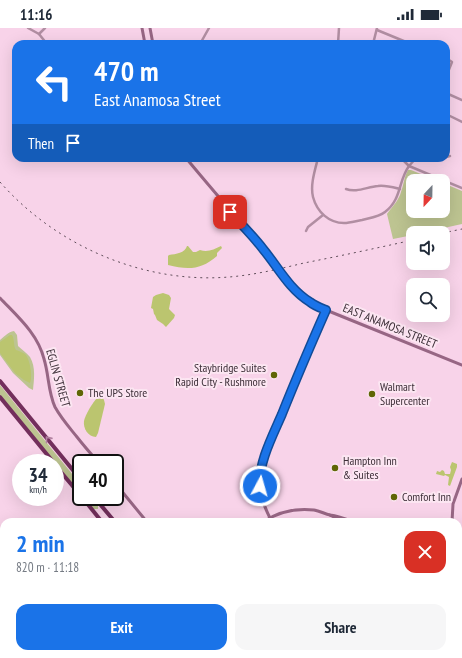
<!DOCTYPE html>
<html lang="en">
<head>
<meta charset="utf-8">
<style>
  :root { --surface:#fff; --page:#f6f6f7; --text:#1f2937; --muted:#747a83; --accent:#1a73e8 }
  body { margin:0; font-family:"PT Sans Narrow",sans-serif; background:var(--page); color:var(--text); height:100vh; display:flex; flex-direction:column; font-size:15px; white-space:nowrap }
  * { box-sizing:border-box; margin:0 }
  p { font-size:13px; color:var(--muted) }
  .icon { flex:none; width:22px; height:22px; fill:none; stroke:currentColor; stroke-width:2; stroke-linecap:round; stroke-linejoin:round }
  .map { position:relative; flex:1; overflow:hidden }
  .details { position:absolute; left:0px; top:490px; width:462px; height:140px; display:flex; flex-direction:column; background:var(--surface); border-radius:12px 12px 0 0; box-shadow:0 4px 16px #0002 }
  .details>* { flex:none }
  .banner { position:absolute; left:12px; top:12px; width:438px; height:122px; border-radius:12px; box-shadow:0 4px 16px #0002; background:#1a73e8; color:#fff; overflow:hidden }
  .needle { width:26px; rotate:202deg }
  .controls { position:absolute; left:406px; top:146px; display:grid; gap:8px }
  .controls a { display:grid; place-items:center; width:44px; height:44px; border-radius:8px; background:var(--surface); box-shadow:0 4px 16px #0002; font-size:20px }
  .speed { position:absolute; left:12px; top:426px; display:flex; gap:8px; font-size:20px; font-weight:700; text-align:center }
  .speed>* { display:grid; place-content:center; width:52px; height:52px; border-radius:50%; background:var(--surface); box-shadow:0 4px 16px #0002; line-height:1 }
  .speed small { font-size:10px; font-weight:400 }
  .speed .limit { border:2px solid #111; border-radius:6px; background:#fff; color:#111 }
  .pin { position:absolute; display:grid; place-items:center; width:34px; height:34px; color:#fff; margin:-17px; border-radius:8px; box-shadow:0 2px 6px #0006 }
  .me { position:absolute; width:44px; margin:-22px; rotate:6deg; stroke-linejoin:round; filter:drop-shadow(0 0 3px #0008) }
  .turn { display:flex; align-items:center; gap:14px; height:84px; padding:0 16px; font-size:18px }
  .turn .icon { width:52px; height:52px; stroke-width:2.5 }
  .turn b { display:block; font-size:28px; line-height:34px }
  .then { display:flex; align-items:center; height:38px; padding:0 16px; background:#0003; gap:8px; font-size:15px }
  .round { display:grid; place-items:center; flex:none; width:42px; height:42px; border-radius:12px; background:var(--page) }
  .overview { display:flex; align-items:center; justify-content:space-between; height:68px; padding:0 16px }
  h1 { font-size:24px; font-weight:800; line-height:30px; color:var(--accent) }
  .cta { display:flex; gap:8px; margin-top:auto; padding:8px 16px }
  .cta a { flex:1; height:46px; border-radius:12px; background:var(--accent); color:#fff; font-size:16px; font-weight:800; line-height:46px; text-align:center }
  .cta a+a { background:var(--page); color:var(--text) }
  .status { display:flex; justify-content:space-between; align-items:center; height:28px; padding:0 20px; background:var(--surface); direction:ltr }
  .status svg { height:11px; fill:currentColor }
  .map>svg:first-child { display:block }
</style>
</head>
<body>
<div class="status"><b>11:16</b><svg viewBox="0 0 49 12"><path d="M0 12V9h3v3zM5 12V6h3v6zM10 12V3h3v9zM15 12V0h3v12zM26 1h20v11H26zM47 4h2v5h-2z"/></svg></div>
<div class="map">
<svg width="462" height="630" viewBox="0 0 462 630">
  <rect width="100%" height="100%" fill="#f8d3e9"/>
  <!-- green -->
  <g fill="#bdc491">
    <path d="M408,142H411L438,153H413V183H443V155L462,163V196L421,205H413V207L393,211L387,186C392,179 399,172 401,164C404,156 404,149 408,142Z"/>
    <path d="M14,303L17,307L18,318C22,322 27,325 30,329C36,339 34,352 33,362L29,360L13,345L0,327V312C5,308 8,304 14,303Z"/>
    <path d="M0,357L81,457V466L0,367Z"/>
    <path d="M84,469H91L98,477V481H93Z"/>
  </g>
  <!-- water -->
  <g fill="#bbc56f">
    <path d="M187,218H188L193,224H196L200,222C208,225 214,221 221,218L222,220L217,225V228C201,242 188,242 168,237V228L169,227C176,226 185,225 187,218Z"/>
    <path d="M163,265L169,267L171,270L169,281L175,287L174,290L166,299L163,296L157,292L155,287L154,286L153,281L151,280L153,269L156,267Z"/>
    <path d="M10,307H12C15,312 13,317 16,322C19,323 22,324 25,326C30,331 33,349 30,355L24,352L15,345L0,325V314Z"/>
    <path d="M97,370H103L104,372L105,376L98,405L96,409C88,409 83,400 84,393C85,387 93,374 97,370Z"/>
    <path d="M452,434L457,436V439L450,458L448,457L449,449L445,447L444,448L436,446L437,443L440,444L442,442L444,443L445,446H450L451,442L450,439Z"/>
  </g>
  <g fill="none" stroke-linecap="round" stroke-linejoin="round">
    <!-- street -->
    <g stroke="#b18ea2" stroke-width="2.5">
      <path d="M28,0L39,6L47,16"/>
      <path d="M377,2L411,16"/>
      <path d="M39,6L45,0"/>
      <path d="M200,16L209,0"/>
      <path d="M338,16L339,0"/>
      <path d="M373,16L377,0"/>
      <path d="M446,30L452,34L446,49"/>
      <path d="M446,65L462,72"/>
      <path d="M446,89L450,88L462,94"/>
      <path d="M446,129L450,128"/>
      <path d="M318,130C315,142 310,157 313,169C317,184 329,195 344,195C350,195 356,193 362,192C370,190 379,189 385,184C402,171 398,153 409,138L462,160"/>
      <path d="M401,130L409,138L416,130"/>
      <path d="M346,161C356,165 367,159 378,158C385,157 392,159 400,161"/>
      <path d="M306,203L308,199L323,187"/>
    </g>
    <!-- secondary -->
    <g stroke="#976684" stroke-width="3">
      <path d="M142,0L145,16"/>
      <path d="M150,0L153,16"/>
      <path d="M186,130C210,159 235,188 260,217C276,236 288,260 310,274C315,278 321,280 326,282L462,337"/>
      <path d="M0,270C18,289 38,306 44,331C49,347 48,364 55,379C61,390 69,399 77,409C84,418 91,426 99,435"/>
      <path d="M115,455L147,494"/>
      <path d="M330,487L343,494"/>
      <path d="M270,490C264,478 259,466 260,452C261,432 272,410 280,391C295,355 310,318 326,282"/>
      <path d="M263,494C278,484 296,480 314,482C320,483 325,486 330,487C338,488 346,491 354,494"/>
      <path d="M452,494L453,476L462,451"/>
      <path d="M458,561L461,596L458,613"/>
      <path d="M0,624L5,630"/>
      <path d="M452,630L453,626"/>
    </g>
    <!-- highway -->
    <g stroke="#732f5c" stroke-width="4">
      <path d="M0,353L81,452"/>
      <path d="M0,369L54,435"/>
      <path d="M55,437L81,468"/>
      <path d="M82,469L102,494"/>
      <path d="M94,469L115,494"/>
      <path d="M245,626L254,630"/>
      <path d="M273,626L285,630"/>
    </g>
    <!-- rail -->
    <g stroke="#5f4d59" stroke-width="1" stroke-dasharray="2 4" stroke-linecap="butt">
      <path d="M0,154C56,218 144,256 229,249C254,247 279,241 304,235C340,228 377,220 413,212"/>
      <path d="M443,205L462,201"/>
    </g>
  </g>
  <!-- one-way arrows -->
  <defs><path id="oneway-chevron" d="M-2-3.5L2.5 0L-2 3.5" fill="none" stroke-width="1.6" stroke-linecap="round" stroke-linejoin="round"/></defs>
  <use stroke="#b181a0" href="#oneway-chevron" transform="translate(48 411) rotate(-129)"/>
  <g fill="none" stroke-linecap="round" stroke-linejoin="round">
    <defs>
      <path id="route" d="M230,184C241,196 253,208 263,221C278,239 289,261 310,274C315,278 321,280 326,282C311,316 296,351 282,386C273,407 258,435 260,458"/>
    </defs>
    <!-- route casing -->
    <use href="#route" stroke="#114b97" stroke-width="10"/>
    <!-- route -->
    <use href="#route" stroke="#1a73e8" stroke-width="7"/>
  </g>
  <!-- markers -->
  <g fill="#5f6605" stroke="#fce6f2" stroke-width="1.5">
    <circle cx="274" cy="347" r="4"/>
    <circle cx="80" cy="365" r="4"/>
    <circle cx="372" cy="366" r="4"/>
    <circle cx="335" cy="440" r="4"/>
    <circle cx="394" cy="469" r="4"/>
  </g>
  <g text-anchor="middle" stroke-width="4" stroke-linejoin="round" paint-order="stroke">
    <!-- street labels -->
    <g font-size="12" fill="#3d2f38" stroke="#fce6f2">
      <text transform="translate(390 298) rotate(22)" y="4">EAST ANAMOSA STREET</text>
      <text transform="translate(58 350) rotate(74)" y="4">EGLIN STREET</text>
    </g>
    <!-- poi labels -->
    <g font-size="12" fill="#3d2f38" stroke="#fce6f2" text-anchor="start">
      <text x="266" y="344" text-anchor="end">Staybridge Suites<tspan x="266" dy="14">Rapid City - Rushmore</tspan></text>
      <text x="380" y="363">Walmart<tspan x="380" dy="14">Supercenter</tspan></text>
      <text x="88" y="369">The UPS Store</text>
      <text x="343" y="437">Hampton Inn<tspan x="343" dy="14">&amp; Suites</tspan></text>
      <text x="402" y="473">Comfort Inn</text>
    </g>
  </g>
</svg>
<div class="controls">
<a><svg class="needle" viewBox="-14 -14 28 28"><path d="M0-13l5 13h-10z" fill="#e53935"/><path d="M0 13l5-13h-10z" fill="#747a83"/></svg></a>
<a><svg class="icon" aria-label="sound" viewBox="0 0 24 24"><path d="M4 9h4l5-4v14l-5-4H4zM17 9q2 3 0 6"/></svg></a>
<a><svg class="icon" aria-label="search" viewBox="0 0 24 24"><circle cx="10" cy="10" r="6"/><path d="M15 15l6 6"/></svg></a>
</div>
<div class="speed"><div>34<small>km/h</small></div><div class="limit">40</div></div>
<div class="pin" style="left:230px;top:184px;background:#d93025"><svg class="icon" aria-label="arrive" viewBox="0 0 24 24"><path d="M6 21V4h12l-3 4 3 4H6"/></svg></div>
<svg class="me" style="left:260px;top:458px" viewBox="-20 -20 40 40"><circle r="17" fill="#1a73e8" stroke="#fff" stroke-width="3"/><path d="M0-11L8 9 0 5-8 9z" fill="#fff"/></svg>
<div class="banner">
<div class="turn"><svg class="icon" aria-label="left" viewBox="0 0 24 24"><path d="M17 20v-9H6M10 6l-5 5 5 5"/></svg><div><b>470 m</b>East Anamosa Street</div></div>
<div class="then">Then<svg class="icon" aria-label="arrive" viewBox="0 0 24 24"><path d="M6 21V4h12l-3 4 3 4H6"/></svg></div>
</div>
<section class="details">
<div class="overview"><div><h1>2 min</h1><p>820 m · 11:18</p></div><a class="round" style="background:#d93025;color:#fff"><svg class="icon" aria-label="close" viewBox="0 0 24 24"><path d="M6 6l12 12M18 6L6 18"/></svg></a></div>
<div class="cta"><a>Exit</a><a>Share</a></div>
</section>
</div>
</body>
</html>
